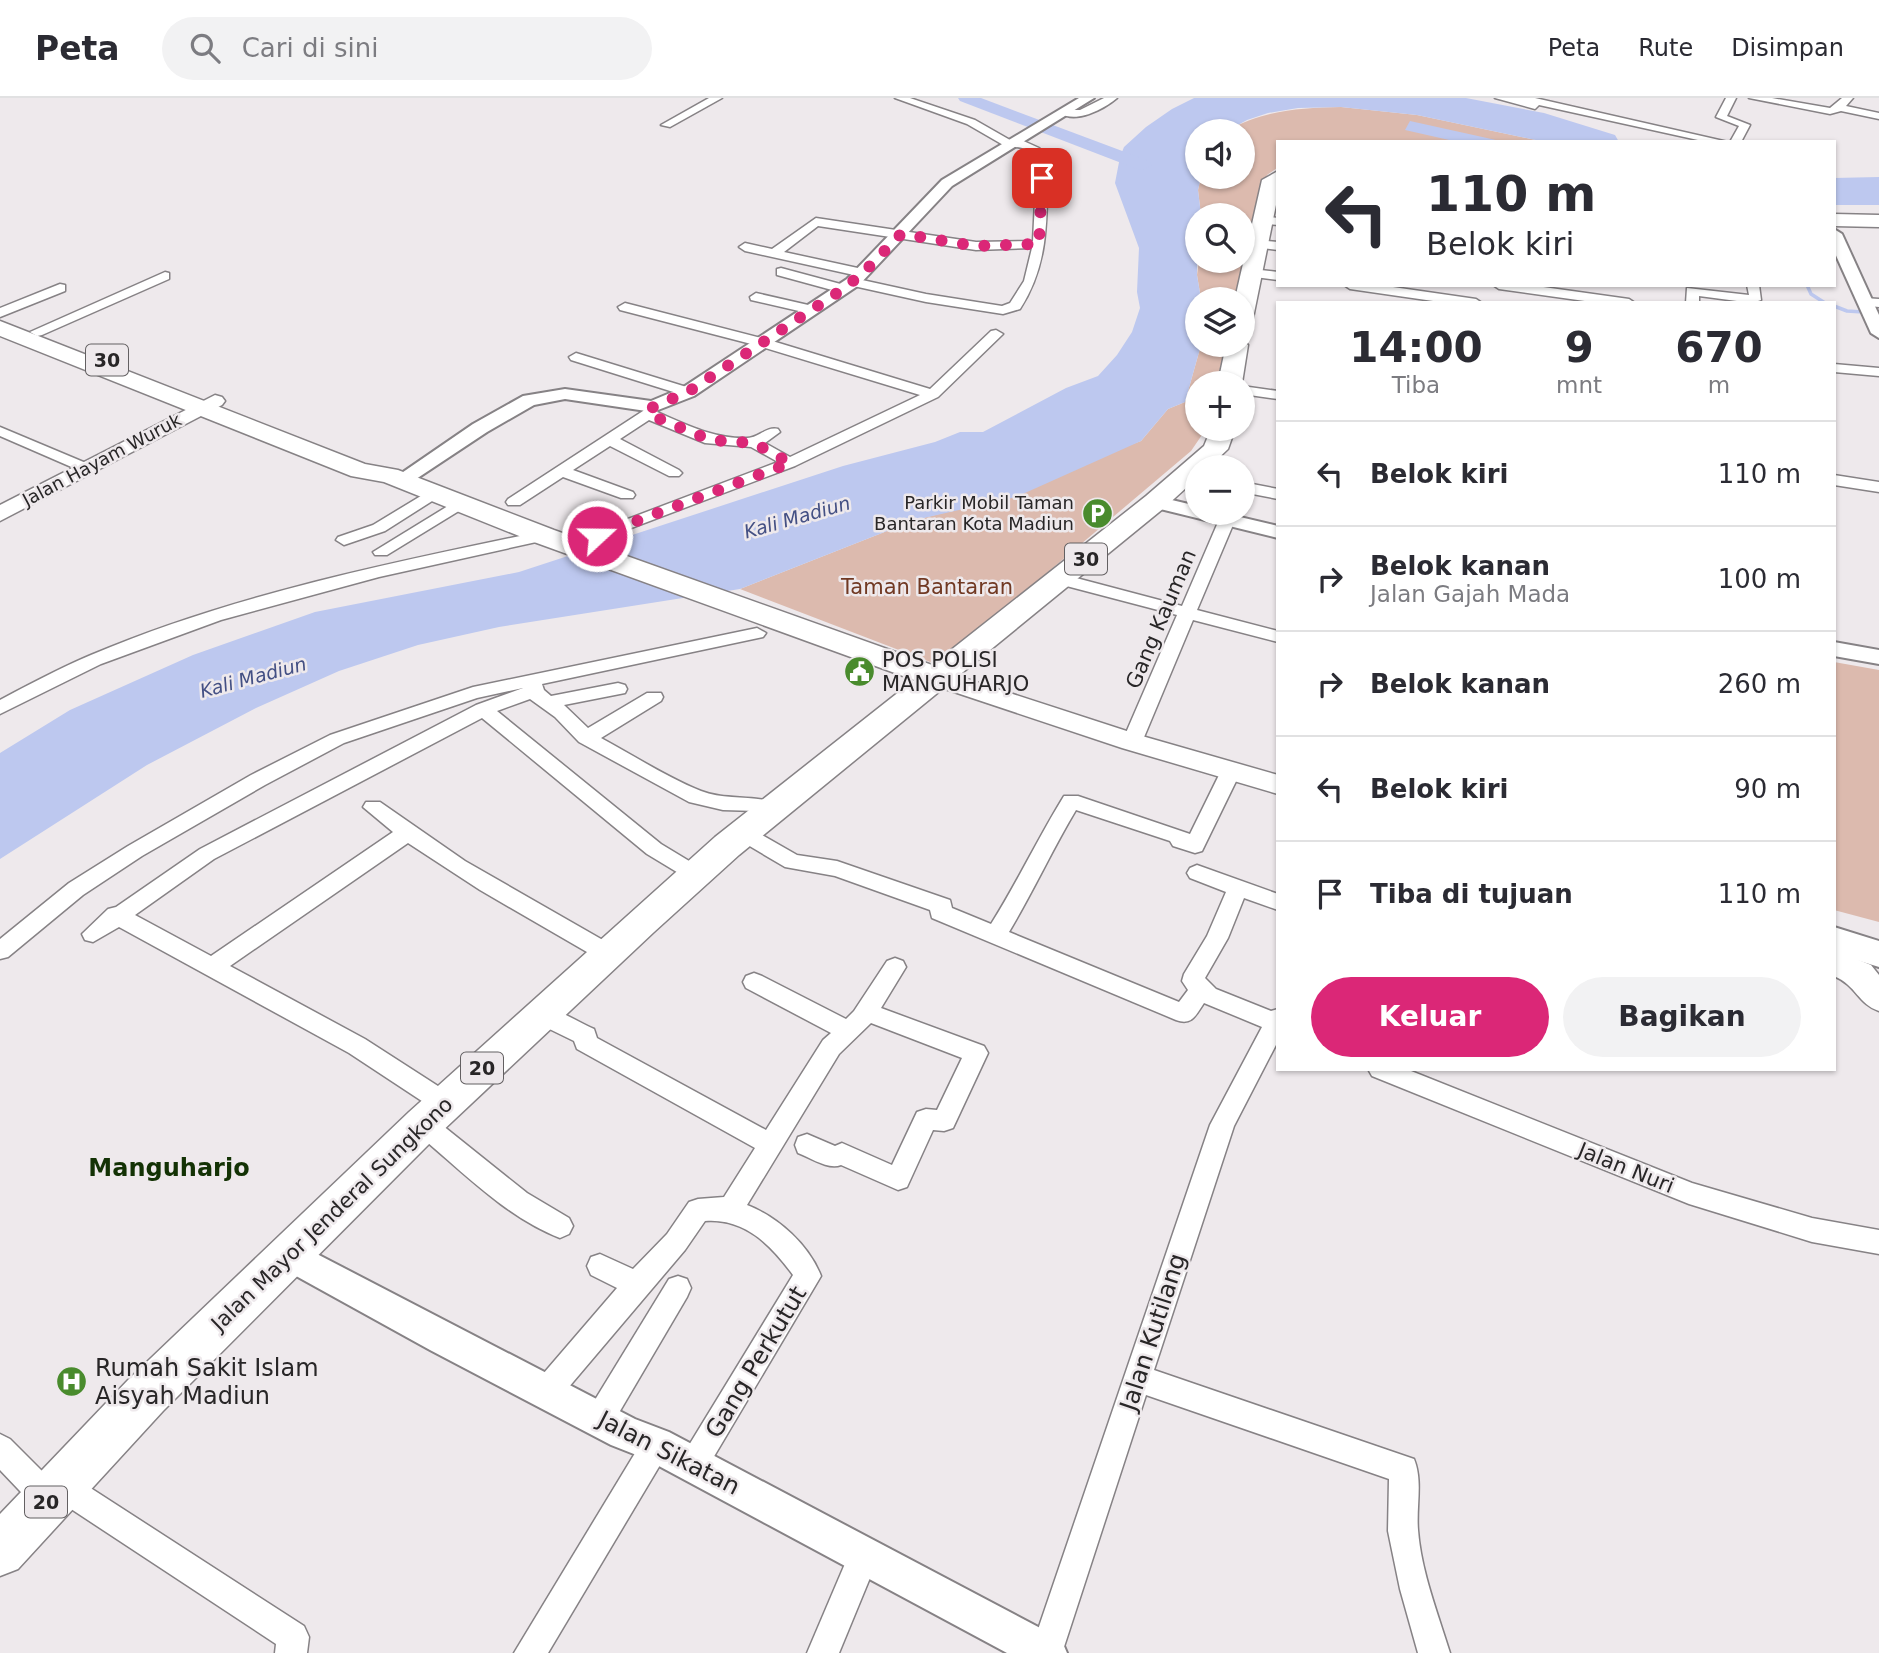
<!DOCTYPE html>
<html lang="id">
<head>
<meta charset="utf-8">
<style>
  :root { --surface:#fff; --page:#f2f2f3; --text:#2b2b33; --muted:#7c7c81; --line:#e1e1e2; --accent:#db2777 }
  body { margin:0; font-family:"DejaVu Sans",sans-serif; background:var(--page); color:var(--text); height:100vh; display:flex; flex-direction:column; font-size:26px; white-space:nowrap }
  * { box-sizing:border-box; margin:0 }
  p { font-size:23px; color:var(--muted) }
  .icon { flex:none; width:38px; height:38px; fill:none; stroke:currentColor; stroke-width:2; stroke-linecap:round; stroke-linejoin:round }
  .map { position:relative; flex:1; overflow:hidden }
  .side { position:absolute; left:1276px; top:203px; width:560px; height:770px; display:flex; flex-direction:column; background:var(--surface); border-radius:0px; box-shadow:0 2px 5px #0004 }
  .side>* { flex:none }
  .guide { position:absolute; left:1276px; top:42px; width:560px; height:147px; border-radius:0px; box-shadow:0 2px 5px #0004; background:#fff; color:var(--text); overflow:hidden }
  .fabs { position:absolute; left:1185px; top:21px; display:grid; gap:14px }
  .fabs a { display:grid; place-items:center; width:70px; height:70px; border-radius:50%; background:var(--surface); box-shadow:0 2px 5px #0004; font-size:35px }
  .pin { position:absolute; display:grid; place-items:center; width:60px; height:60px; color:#fff; margin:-30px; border-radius:14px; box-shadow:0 4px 10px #0006 }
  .me { position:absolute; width:77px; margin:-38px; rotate:69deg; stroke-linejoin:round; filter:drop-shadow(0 0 5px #0008) }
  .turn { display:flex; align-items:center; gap:24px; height:147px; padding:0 35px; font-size:32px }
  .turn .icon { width:91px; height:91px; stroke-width:2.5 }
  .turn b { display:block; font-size:49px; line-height:60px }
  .eta { display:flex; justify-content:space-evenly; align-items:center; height:119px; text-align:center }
  .eta b { font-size:42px; font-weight:700; line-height:49px }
  .primary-button { display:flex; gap:14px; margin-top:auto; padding:14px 35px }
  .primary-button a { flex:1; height:80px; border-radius:42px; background:var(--accent); color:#fff; font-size:28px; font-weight:700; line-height:80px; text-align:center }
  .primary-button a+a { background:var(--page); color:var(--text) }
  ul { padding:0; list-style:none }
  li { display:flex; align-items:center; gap:21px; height:105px; padding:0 35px; border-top:2px solid var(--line) }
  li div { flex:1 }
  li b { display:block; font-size:26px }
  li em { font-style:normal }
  header { display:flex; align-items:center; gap:42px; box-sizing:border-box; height:98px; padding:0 35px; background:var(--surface); border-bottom:2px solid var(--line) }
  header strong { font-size:33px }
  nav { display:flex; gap:38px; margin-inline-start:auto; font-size:24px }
  .search { width:490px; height:63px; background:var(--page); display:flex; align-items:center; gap:18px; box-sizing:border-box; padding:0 24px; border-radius:38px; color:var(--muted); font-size:26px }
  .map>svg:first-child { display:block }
</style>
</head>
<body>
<header>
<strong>Peta</strong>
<div class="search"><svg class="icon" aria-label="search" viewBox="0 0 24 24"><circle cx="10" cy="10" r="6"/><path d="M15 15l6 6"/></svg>Cari di sini</div>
<nav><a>Peta</a><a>Rute</a><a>Disimpan</a></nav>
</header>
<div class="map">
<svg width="1879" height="1555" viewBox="0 0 1879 1555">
  <rect width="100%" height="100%" fill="#eee9ec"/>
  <!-- green -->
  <g fill="#dcbaae">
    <path d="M1341,9L1417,17L1545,44H1278L1277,70L1267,77L1235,201H1201L1197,177L1199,163H1242V117H1201L1198,92L1201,79H1242V33H1227C1264,12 1299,10 1341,9Z"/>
    <path d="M1201,247H1225L1217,285H1197V331H1206L1191,353L938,567L740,491L915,422L947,414L1141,343L1168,311L1185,304Z"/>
    <path d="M1834,564L1879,572V824L1834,812Z"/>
  </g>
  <!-- water -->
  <g fill="#bdc8ef">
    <path d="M1194,0H1466L1544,15L1615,37L1619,44H1545L1417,17L1341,9L1298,10L1268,15L1247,22L1227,33H1197V79H1201L1198,92L1201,117H1197V177L1201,201H1197V247H1201L1185,304L1168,311L1141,343L1016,399L915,422L740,491L499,529L418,547L339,573L256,610L147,667L0,761V655L70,612L193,557L315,514L519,474L843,368L935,344L960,334H983L1066,290L1098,278L1117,257L1132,234L1140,210L1137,194L1139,150L1115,85L1120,59L1124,49L1146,29L1172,11Z"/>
    <path d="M1410,23L1505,44H1458L1405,32Z"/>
    <path d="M1879,79V107H1834V80Z"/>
  </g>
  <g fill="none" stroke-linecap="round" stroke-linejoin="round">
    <!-- stream -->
    <g stroke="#bdc8ef" stroke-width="3.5">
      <path d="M1807,187L1811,196L1825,205"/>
      <path d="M1834,208L1847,213L1879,215"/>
    </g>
    <!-- river -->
    <path fill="#bdc8ef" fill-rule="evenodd" d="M958,0H981L1149,63L1152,67L1143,72L1137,71L960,3Z"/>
    <defs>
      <g id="minor">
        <path d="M709,0H722L670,29L661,27Z"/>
        <path d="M895,0H910L975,22L1010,42L1019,41L1039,50L1048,61C1046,116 1051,163 1020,211L1003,216L926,204L849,187L847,184L853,180L926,196L1002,208L1010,205L1024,183L1032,150L976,152L818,128L784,154L867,172L869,175L863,179L745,153L739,149L745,145L772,151L816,120L976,144L1033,143L1037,61C1025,47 1020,50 1005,48L967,26Z"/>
        <path d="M1104,0H1117C1104,11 1076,26 1060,15L1065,12H1080Z"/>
        <path d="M1495,0H1535L1728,44H1707L1539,7L1535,11Z"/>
        <path d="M1726,0H1736L1727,18L1750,27L1741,44H1730L1739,28L1716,19Z"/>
        <path d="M1749,0H1772L1830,10L1842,0H1853L1846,8L1879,15V21L1841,13L1830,16Z"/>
        <path d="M1263,118L1278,120V127L1259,125V119Z"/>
        <path d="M1258,142L1278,144V152L1254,149V143Z"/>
        <path d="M781,170L848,188L849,191L843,195L777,177V171Z"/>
        <path d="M1251,171L1278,174V182L1247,178L1245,175Z"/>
        <path d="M165,174L169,175V181L42,237L37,238L30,234Z"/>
        <path d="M60,186L65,187V193L0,219V210Z"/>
        <path d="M1344,187H1379L1476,201L1482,205H1447L1350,191Z"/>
        <path d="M1493,187H1529L1629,201L1635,205H1599L1499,191Z"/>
        <path d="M1747,187H1759L1761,202L1752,205L1699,198V205H1686L1687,190L1749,197Z"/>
        <path d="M756,195L817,209L819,212L812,216L751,202L750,199Z"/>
        <path d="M1864,200L1879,201V209L1859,207V201Z"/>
        <path d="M625,205L769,242L930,291L991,233L996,232L1003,236L938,299L795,368L597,443L591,441L589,438L591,435L778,364L751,349L705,345L649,322L620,341L679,372L682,375L679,378H669L610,348L573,372L633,394L635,397L633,400H621L563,379L520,407H508L506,404L508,401L643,313L648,306H658L660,309L657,314C687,327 714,341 747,340C759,340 766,328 778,331L780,334L765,345L790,359L920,297L759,248L620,212L618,209Z"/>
        <path d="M576,255L693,291L695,294L688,298L683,297L571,262L569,259Z"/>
        <path d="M1834,266L1879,270V278L1834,274Z"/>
        <path d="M1242,288L1278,293V301L1242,296Z"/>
        <path d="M0,329L93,368L96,371L88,376L83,374L0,338Z"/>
        <path d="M1834,377L1879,384V394L1834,387Z"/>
        <path d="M1242,384L1278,391V401L1242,394Z"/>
        <path d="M434,390L442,395L440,398L385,433L344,447L336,442L338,439L373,427Z"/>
        <path d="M461,400L467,402L469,405L467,408L387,457H375L373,454Z"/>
        <path d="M1222,415H1238L1197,512L1278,533V544L1193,522L1142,644L1139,649H1125L1122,644L1177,517L1055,485L1053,481L1061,476L1182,508Z"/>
        <path d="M544,433L550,435L552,438L550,441L379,479L221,522L101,566L0,616V602C30,586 60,570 91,557C235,496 391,465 544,433Z"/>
        <path d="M757,530L766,535L763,539L542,586L544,592L551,598L618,585L625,587L627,591L625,595L564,607L588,630L647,595H661L663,599L661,603L601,640C633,657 666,679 701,693C726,703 753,696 780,706L783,711L780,716L773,718L757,713L723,712L689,704L579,644L555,619L530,601L497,613L661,746L704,772L707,777L704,782L697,785L690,782L647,756L482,620L214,761L135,817L211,858L393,734L363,709L366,704H380L465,763L615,849L618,855L615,861L607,863L599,861L480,792L408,745L230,868L365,941L455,999L458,1006L455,1013L446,1016L437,1013L349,955L119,829L93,844L85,842L82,836L108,811L116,809L200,751L476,607L523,590L477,600L344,645L265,687L142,758L83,797L8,859L0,861V841L69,785L128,748L251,677L330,637L473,589Z"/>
        <path d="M1231,666L1238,668L1241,673L1202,753L1195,755L1173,748L1170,743L1076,712C1052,752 1033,794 1009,834L1179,904L1188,892L1182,883L1184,876L1207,838L1226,794L1190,780L1187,775L1190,770L1197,767L1278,796V812L1244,800L1228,840L1205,880L1216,891L1271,913L1278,911V943L1234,1028L1154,1272L1414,1361C1423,1383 1416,1408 1418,1432C1421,1473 1438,1516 1450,1555H1418L1400,1491L1388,1433L1389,1381L1146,1297L1062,1555H1030L1210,1027L1262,929L1204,905C1196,917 1192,928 1176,922L932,820L930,812L835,778L785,769L736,740L733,735L736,730L743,728L750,730L797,757L837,763L950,802L952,810L991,826C1017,785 1038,740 1064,698H1078L1190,736L1221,673L1224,668Z"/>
        <path d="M895,860L903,863L906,869L881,910L984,948L988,955L953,1030L944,1033L933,1032L907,1089L898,1092L841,1067C828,1072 811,1060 798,1055L795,1047L798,1039L807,1036L835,1048L842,1045L892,1067L917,1014L926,1011L937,1012L962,960L871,925L839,956L747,1107C778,1119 809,1147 821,1178L703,1377L693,1382L683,1377L678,1367L683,1357L793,1177C771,1147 745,1120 705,1123L685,1152L557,1303L547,1307L537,1303L533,1293L537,1283L617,1190L591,1177L587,1168L591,1159L600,1156L633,1171L667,1136L689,1104L698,1101L724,1099L755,1050L577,951L574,943L533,923L530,917L533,911C551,905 577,924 594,931L597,940L766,1032L823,942L831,935L746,890L743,884L746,878L754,875L762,878L846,921L854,913L887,863Z"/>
        <path d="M1368,971H1406L1692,1085L1812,1120L1879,1132V1156L1812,1144L1689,1106L1372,978Z"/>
        <path d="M423,1016L432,1019L527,1095L569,1120L573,1128L569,1136L560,1140C505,1119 459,1070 414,1033L411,1026L414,1019Z"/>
        <path d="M678,1178L687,1181L691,1190L687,1199L610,1330L600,1334L590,1330L586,1320L590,1310L669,1181Z"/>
        <path d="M656,1333L666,1337L670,1347L666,1357L548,1555H514L646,1337Z"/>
        <path d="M0,1336L10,1341L50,1381L52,1378L62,1373L72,1378L304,1528L309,1539L307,1555H275L276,1546L62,1405L60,1412L49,1416L38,1412L0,1372Z"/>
        <path d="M864,1443L875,1447L879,1458L839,1555H807L853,1447Z"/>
      </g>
      <g id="tertiary">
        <path d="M1079,0H1094L952,88L859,187L694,298L653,314L565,301L534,307L487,334L407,387L400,389L390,383L473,326L523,298L565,291L651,303L682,290L847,181L942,82Z"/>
        <path d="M1834,131L1842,136L1879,217V240L1871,235L1834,153Z"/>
        <path d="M1155,398L1197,408V415H1223L1278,428V440L1148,408L1145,404L1148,400Z"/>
        <path d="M1834,544L1879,552V566L1834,558Z"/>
        <path d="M290,1142L635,1321L669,1334L1061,1541L1067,1555H1007L644,1360L611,1347L430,1252L278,1168L274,1157L278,1146Z"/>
      </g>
      <g id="secondary">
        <path d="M215,297L222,299L225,303L222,307L0,423V407Z"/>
        <path d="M936,571L1142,638L1278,677V696L1122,650L927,585L923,579L927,573Z"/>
        <path d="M1834,852L1871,867L1879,877V913C1858,906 1857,888 1834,878Z"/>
      </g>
      <path id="primary" d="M1834,829L1879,843V869L1834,855Z"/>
      <g id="trunk">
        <path d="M1278,73V97L1253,220L1250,225L1242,226V201H1235L1262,82Z"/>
        <path d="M1834,116L1879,117V129L1834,128Z"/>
        <path d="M0,223L365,366L398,372L554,432L932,567L1146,398L1204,348L1211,331H1235L1228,351L1209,369H1197V380L1164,410L739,757L654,834L437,1038L163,1313L18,1471L0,1478V1416L129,1281L409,1014L715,739L914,582L534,444L384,384L351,378L0,238Z"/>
        <path d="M1242,242L1248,247L1242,285H1218L1226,247H1242Z"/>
      </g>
    </defs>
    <!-- minor casing -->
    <use href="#minor" stroke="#868285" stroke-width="3"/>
    <!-- tertiary casing -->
    <use href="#tertiary" stroke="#868285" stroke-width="4"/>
    <!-- secondary casing -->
    <use href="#secondary" stroke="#868285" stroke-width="3"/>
    <!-- primary casing -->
    <use href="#primary" stroke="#868285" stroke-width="4"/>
    <!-- trunk casing -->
    <use href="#trunk" stroke="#868285" stroke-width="3"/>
    <!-- minor -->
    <use href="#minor" fill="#fff" fill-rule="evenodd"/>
    <!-- tertiary -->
    <use href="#tertiary" fill="#fff" fill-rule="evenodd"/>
    <!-- secondary -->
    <use href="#secondary" fill="#fff" fill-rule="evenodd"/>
    <!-- primary -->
    <use href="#primary" fill="#fff" fill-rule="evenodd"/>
    <!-- trunk -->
    <use href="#trunk" fill="#fff" fill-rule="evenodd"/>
  </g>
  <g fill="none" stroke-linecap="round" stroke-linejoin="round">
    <!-- route -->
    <path stroke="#db2777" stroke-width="12" stroke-dasharray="0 21.6" d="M597,438L790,365L754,345L710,342L648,316L653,309L688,294L843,191L863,175L901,136L976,148L1039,146L1042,80"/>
  </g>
  <!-- icons -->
  <defs>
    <symbol id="parking-disc" viewBox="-11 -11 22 22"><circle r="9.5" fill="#498b2d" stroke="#eee9ec"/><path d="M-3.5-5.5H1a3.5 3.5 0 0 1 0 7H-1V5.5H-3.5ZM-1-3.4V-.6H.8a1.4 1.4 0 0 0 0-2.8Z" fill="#fff"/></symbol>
    <symbol id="civic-disc" viewBox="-11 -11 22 22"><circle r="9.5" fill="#498b2d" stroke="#eee9ec"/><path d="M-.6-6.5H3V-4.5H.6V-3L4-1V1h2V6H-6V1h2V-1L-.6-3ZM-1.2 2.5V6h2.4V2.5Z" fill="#fff"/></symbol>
    <symbol id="hospital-disc" viewBox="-11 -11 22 22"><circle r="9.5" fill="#498b2d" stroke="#eee9ec"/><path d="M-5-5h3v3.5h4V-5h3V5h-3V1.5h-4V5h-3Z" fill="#fff"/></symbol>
  </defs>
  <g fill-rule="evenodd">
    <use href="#parking-disc" x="1080" y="398" width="35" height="35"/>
    <use href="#civic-disc" x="842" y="556" width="35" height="35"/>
    <use href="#hospital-disc" x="54" y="1266" width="35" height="35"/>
  </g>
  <g text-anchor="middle" stroke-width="5" stroke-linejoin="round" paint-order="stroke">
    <!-- far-street labels -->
    <g font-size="18" fill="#282627" stroke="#eee9ec">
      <text transform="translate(102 362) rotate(-28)" y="6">Jalan Hayam Wuruk</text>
    </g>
    <!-- far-poi labels -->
    <g font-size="18" fill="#282627" stroke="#eee9ec" text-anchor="end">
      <text x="1074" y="411">Parkir Mobil Taman<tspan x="1074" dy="21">Bantaran Kota Madiun</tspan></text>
    </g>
    <!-- shield labels -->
    <g fill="#eee9ec" stroke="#636062" stroke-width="2">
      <rect x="86" y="246.5" width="42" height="31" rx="5"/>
      <rect x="1065" y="445.5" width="42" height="31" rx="5"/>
      <rect x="461" y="954.5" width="42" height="31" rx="5"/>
      <rect x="25" y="1388.5" width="42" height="31" rx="5"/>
    </g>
    <g font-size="19" font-weight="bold" fill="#282627">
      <text x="107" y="269">30</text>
      <text x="1086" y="468">30</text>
      <text x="482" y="977">20</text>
      <text x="46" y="1411">20</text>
    </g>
    <!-- far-water labels -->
    <g font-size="19" font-style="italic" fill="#445084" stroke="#eee9ec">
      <text transform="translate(797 419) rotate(-16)" y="7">Kali Madiun</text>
      <text transform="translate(253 579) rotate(-15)" y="7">Kali Madiun</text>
    </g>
    <!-- park labels -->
    <g font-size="21" fill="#713923" stroke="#eee9ec">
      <text x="927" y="496">Taman Bantaran</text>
    </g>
    <!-- street labels -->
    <g font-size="21" fill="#282627" stroke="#eee9ec">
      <text transform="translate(1161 521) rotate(-67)" y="7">Gang Kauman</text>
      <text transform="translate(1626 1070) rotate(22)" y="7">Jalan Nuri</text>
      <text transform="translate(332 1116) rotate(-44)" y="7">Jalan Mayor Jenderal Sungkono</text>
    </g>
    <!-- poi labels -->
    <g font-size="21" fill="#282627" stroke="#eee9ec" text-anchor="start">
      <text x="882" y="569">POS POLISI<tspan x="882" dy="24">MANGUHARJO</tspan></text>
    </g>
    <!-- quarter labels -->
    <g font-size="24" font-weight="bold" fill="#133205" stroke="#eee9ec">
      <text x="169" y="1078">Manguharjo</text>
    </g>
    <!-- near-street labels -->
    <g font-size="24" fill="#282627" stroke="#eee9ec">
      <text transform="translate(1153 1234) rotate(-72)" y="8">Jalan Kutilang</text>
      <text transform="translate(756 1264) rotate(-59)" y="8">Gang Perkutut</text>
      <text transform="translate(669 1355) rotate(27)" y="8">Jalan Sikatan</text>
    </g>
    <!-- near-poi labels -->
    <g font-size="24" fill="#282627" stroke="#eee9ec" text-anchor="start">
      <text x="95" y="1278">Rumah Sakit Islam<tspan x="95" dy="28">Aisyah Madiun</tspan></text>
    </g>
  </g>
</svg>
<div class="fabs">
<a><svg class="icon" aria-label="sound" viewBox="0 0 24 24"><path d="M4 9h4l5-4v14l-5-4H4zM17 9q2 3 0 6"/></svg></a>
<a><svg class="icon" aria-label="search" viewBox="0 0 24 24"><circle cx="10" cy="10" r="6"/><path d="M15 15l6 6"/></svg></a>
<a><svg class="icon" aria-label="layers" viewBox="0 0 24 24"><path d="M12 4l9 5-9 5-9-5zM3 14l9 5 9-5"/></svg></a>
<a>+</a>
<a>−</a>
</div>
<div class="pin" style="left:1042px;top:80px;background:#d93025"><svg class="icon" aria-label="arrive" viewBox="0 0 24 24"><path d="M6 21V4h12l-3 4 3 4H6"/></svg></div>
<svg class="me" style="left:597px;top:438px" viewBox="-20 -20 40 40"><circle r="17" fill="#db2777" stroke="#fff" stroke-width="3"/><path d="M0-11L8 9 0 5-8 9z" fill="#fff"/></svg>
<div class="guide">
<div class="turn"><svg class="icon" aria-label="left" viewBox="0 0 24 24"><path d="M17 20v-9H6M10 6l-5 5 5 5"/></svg><div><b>110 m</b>Belok kiri</div></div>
</div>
<section class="side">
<div class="eta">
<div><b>14:00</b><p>Tiba</p></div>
<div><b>9</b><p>mnt</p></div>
<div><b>670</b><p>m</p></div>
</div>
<ul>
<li><svg class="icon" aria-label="left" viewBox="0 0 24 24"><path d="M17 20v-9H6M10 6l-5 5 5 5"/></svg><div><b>Belok kiri</b></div><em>110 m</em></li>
<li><svg class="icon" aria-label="right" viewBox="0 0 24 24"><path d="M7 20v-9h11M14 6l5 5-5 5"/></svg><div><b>Belok kanan</b><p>Jalan Gajah Mada</p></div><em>100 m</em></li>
<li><svg class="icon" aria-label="right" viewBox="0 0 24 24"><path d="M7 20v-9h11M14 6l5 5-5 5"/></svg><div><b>Belok kanan</b></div><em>260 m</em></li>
<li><svg class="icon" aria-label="left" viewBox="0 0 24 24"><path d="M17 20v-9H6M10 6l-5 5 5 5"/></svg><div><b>Belok kiri</b></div><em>90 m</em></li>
<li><svg class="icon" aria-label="arrive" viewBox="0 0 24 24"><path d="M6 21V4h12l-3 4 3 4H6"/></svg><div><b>Tiba di tujuan</b></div><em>110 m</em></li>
</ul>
<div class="primary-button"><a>Keluar</a><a>Bagikan</a></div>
</section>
</div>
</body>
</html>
